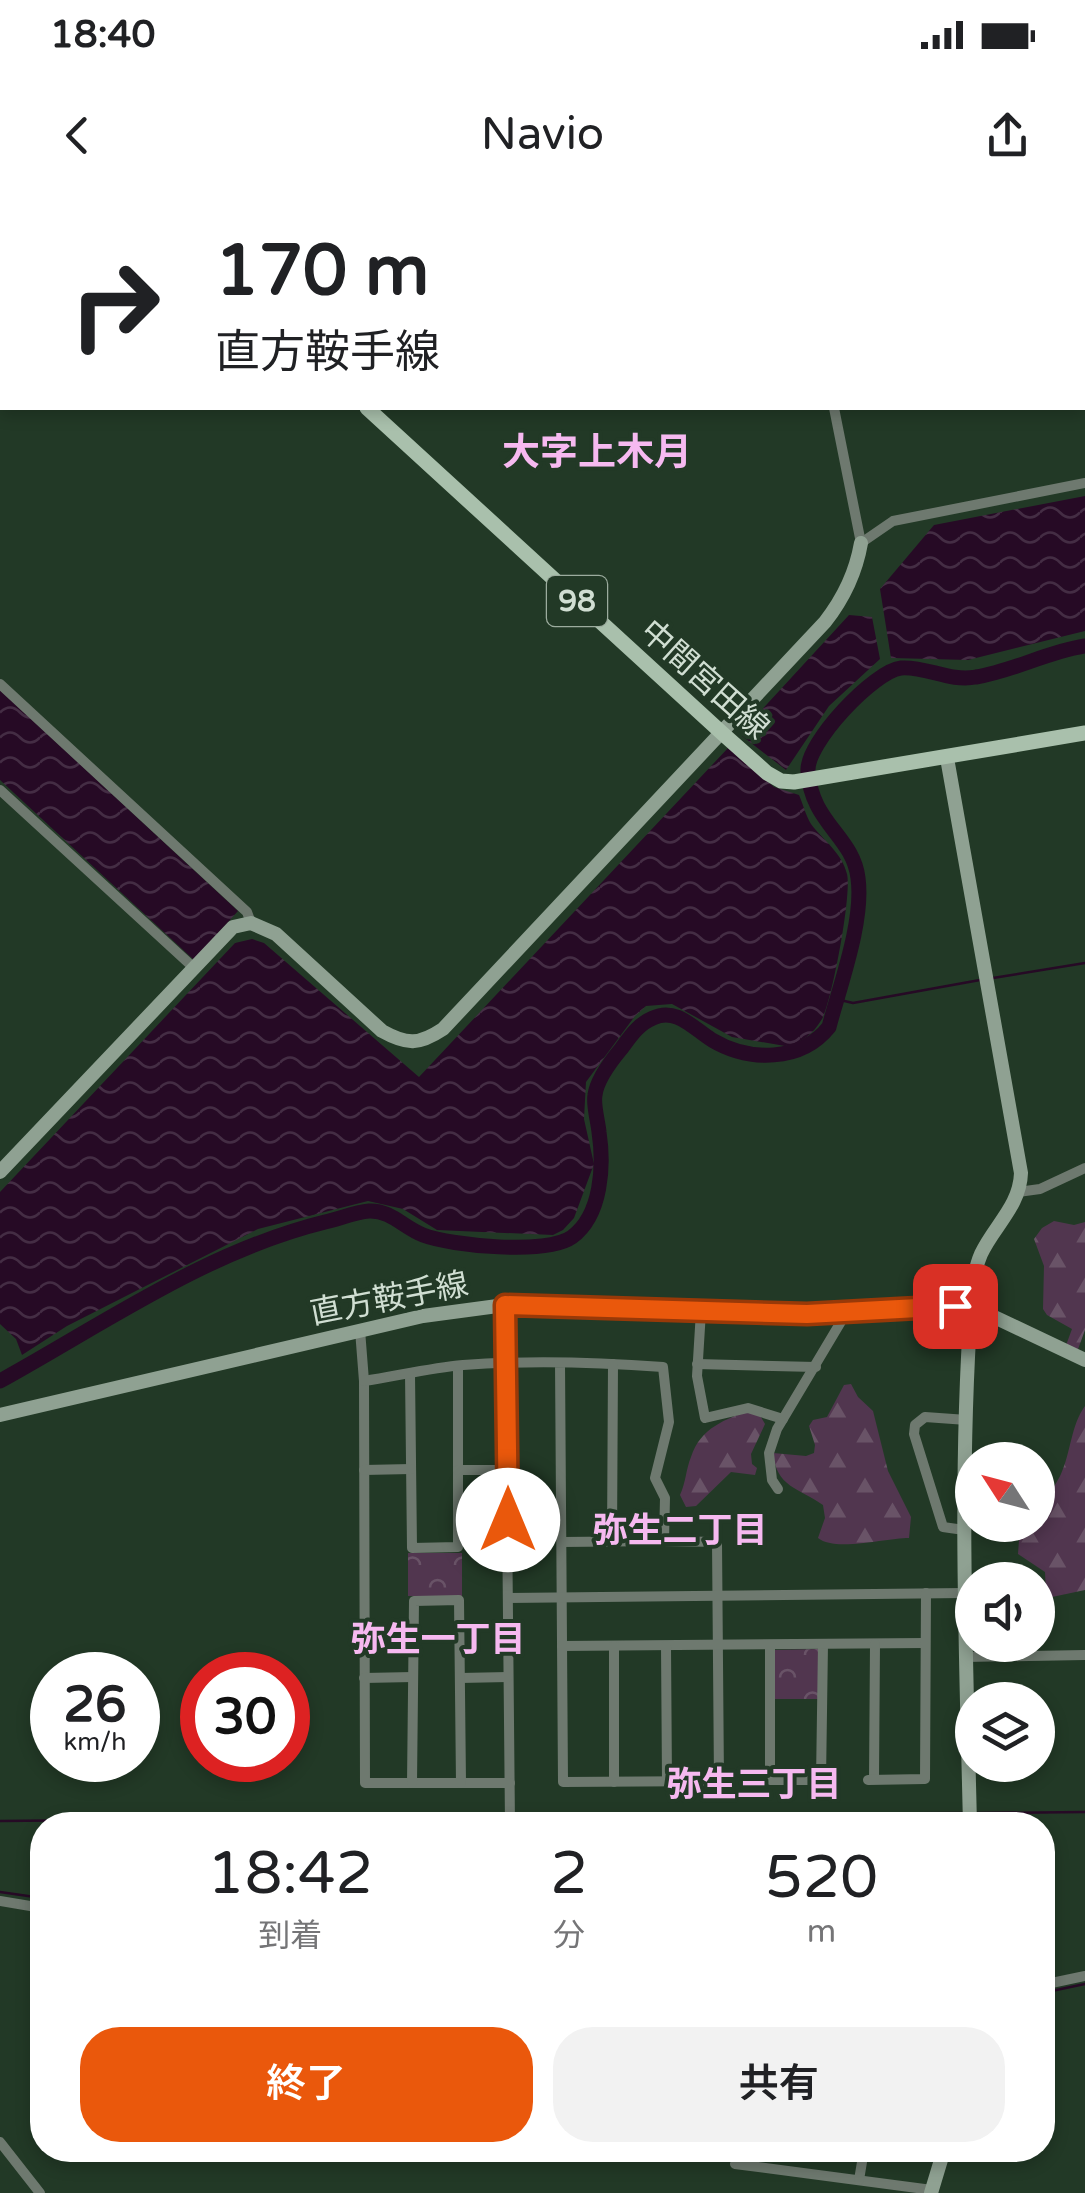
<!DOCTYPE html>
<html lang="ja">
<head>
<meta charset="utf-8">
<style>
  :root { --surface:#fff; --page:#f2f2f2; --text:#202124; --muted:#757577; --accent:#ea580c }
  body { margin:0; font-family:"Varela Round","Noto Sans JP",sans-serif; background:var(--page); color:var(--text); height:100vh; display:flex; flex-direction:column; font-size:38px; white-space:nowrap }
  * { box-sizing:border-box; margin:0 }
  p { font-size:32px; color:var(--muted) }
  .icon { flex:none; width:55px; height:55px; fill:none; stroke:currentColor; stroke-width:2; stroke-linecap:round; stroke-linejoin:round }
  .map { position:relative; flex:1; overflow:hidden }
  .side { position:absolute; left:30px; top:1612px; width:1025px; height:350px; display:flex; flex-direction:column; background:var(--surface); border-radius:40px; box-shadow:0 5px 15px #0003 }
  .side>* { flex:none }
  .guide { position:absolute; left:0px; top:0px; width:1085px; height:210px; box-shadow:0 5px 15px #0003; background:#fff; color:var(--text); overflow:hidden }
  .needle { width:65px; rotate:306deg }
  .buttons { position:absolute; left:955px; top:1242px; display:grid; gap:20px }
  .buttons a { display:grid; place-items:center; width:100px; height:100px; border-radius:50%; background:var(--surface); box-shadow:0 5px 15px #0003; font-size:50px }
  .speed { position:absolute; left:30px; top:1452px; display:flex; gap:20px; font-size:50px; font-weight:700; text-align:center }
  .speed>* { display:grid; place-content:center; width:130px; height:130px; border-radius:50%; background:var(--surface); box-shadow:0 5px 15px #0003; line-height:1 }
  .speed small { font-size:25px; font-weight:400 }
  .speed .limit { border:15px solid #d22; background:#fff; color:#111 }
  .pin { position:absolute; display:grid; place-items:center; width:85px; height:85px; color:#fff; margin:-42px; border-radius:20px; box-shadow:0 5px 15px #0006 }
  .me { position:absolute; width:110px; margin:-55px; rotate:0deg; stroke-linejoin:round; filter:drop-shadow(0 0 8px #0008) }
  .turn { display:flex; align-items:center; gap:35px; height:210px; padding:0 50px; font-size:45px }
  .turn .icon { width:130px; height:130px; stroke-width:2.5 }
  .turn b { display:block; font-size:70px; line-height:85px }
  .eta { display:flex; justify-content:space-evenly; align-items:center; height:170px; text-align:center }
  .eta b { font-size:60px; font-weight:600; line-height:70px }
  .action { display:flex; gap:20px; margin-top:auto; padding:20px 50px }
  .action a { flex:1; height:115px; border-radius:40px; background:var(--accent); color:#fff; font-size:40px; font-weight:600; line-height:115px; text-align:center }
  .action a+a { background:var(--page); color:var(--text) }
  .status { display:flex; justify-content:space-between; align-items:center; height:70px; padding:0 50px; background:var(--surface); direction:ltr }
  .status svg { height:28px; fill:currentColor }
  header { display:flex; justify-content:space-between; align-items:center; height:130px; padding:0 50px; background:var(--surface); font-size:45px; font-weight:600 }
  .map>svg:first-child { display:block }
</style>
</head>
<body>
<div class="status"><b>18:40</b><svg viewBox="0 0 49 12"><path d="M0 12V9h3v3zM5 12V6h3v6zM10 12V3h3v9zM15 12V0h3v12zM26 1h20v11H26zM47 4h2v5h-2z"/></svg></div>
<header><svg class="icon" aria-label="back" viewBox="0 0 24 24"><path d="M15 5l-7 7 7 7"/></svg>Navio<svg class="icon" aria-label="share" viewBox="0 0 24 24"><path d="M12 15V3M7 8l5-5 5 5M5 13v7h14v-7"/></svg></header>
<div class="map">
<svg width="1085" height="1993" viewBox="0 0 1085 1993">
  <defs>
    <pattern id="forest-firs" width="22" height="20" patternUnits="userSpaceOnUse" patternTransform="scale(2.5)"><rect width="22" height="20" fill="#51364f"/><path d="M5 1l3.5 6h-7zM16 11l3.5 6h-7z" fill="#695367"/></pattern>
    <pattern id="park-crowns" width="20" height="18" patternUnits="userSpaceOnUse" patternTransform="scale(2.5)"><rect width="20" height="18" fill="#51364f"/><path d="M2 6a3 3 0 1 1 6 0M12 15a3 3 0 1 1 6 0" fill="none" stroke="#695367"/></pattern>
    <pattern id="water-waves" width="16" height="10" patternUnits="userSpaceOnUse" patternTransform="scale(2.5)"><rect width="16" height="10" fill="#260a25"/><path d="M0 5q4-4 8 0t8 0" fill="none" stroke="#442d44"/></pattern>
  </defs>
  <rect width="100%" height="100%" fill="#223926"/>
  <!-- forest -->
  <g fill="url(#forest-firs)">
    <path d="M1054,1021L1074,1025L1085,1022V1130L1077,1152L1065,1148L1072,1129L1047,1115L1043,1109L1044,1066L1034,1039L1042,1028Z"/>
    <path d="M851,1184L858,1197L873,1211L888,1271L911,1317L909,1338C886,1338 835,1352 818,1338L825,1318L823,1305C799,1288 776,1287 773,1253L806,1256L814,1253L815,1245L809,1226L813,1220L827,1217L844,1185Z"/>
    <path d="M1085,1206V1390L1052,1397L1046,1392L1045,1372L1018,1354L1019,1340L1030,1325H1038C1038,1307 1053,1291 1061,1274C1071,1252 1071,1225 1085,1206Z"/>
    <path d="M752,1209L758,1212L765,1224L751,1254L752,1264L757,1268L755,1275L731,1272L696,1306L686,1307L680,1295C686,1282 686,1269 691,1257C701,1227 725,1220 752,1209Z"/>
  </g>
  <!-- park -->
  <g fill="url(#park-crowns)">
    <rect x="408" y="1353" width="54" height="43"/>
    <path d="M818,1449V1499H775V1450Z"/>
  </g>
  <!-- water -->
  <g fill="url(#water-waves)">
    <path d="M1085,296V431L968,460L891,458L880,389L934,325Z"/>
    <path d="M849,415L872,417L880,459L829,506L786,570L742,536L744,529Z"/>
    <path d="M0,490L238,711L194,760L0,580Z"/>
    <path d="M728,548L774,587L799,595C803,604 806,616 811,624C824,641 842,653 847,674C852,694 832,801 822,819C813,834 802,843 785,846L732,837L672,804L646,806L635,816L586,882L584,919L594,964L574,1018L563,1030L553,1035L437,1030L403,1009L368,1001L258,1029L67,1126L22,1155L16,1139L0,1124V992L235,743L252,739L264,743L419,877Z"/>
  </g>
  <g fill="none" stroke-linecap="round" stroke-linejoin="round">
    <!-- stream -->
    <g stroke="#260a25" stroke-width="2.5">
      <path d="M993,778L1085,763"/>
      <path d="M836,799L853,803L980,780"/>
      <path d="M977,1613L1085,1612"/>
      <path d="M512,1615L964,1613"/>
      <path d="M0,1621L504,1616"/>
      <path d="M0,1692L42,1698"/>
      <path d="M1042,1793L1085,1784"/>
    </g>
    <!-- river -->
    <path stroke="#260a25" stroke-width="15" d="M0,1181C105,1123 207,1051 325,1022C339,1019 355,1012 369,1011C391,1010 404,1028 423,1035C452,1046 547,1055 572,1037C602,1015 604,965 599,932C598,921 593,905 595,895C597,879 611,861 621,849C630,837 638,824 653,818C676,807 693,828 712,840C749,862 801,862 829,827C840,785 864,721 858,678C853,636 811,623 808,571C806,543 874,471 901,468C926,466 949,482 976,477C1013,471 1047,452 1085,446"/>
    <!-- street -->
    <g stroke="#6e796f" stroke-width="10">
      <path d="M789,0L790,2"/>
      <path d="M834,208L861,343"/>
      <path d="M861,343L893,321L1085,283"/>
      <path d="M0,484L247,712L251,723"/>
      <path d="M0,590L193,767"/>
      <path d="M1018,992L1040,989L1085,968"/>
      <path d="M505,1105L510,1625"/>
      <path d="M701,1111L697,1176L705,1218L748,1208L783,1219"/>
      <path d="M360,1130L364,1181L365,1583H510"/>
      <path d="M697,1164L816,1167"/>
      <path d="M410,1174L412,1348L458,1347V1166"/>
      <path d="M364,1181C397,1176 430,1168 463,1165C529,1160 597,1162 663,1167L669,1222L655,1278L665,1298L664,1341L717,1342L719,1581L563,1582L560,1163"/>
      <path d="M364,1270L411,1269"/>
      <path d="M458,1270H508"/>
      <path d="M778,1289L772,1280L769,1253L777,1229L842,1120L840,1112"/>
      <path d="M964,1330L943,1327L914,1234L915,1225L925,1217L967,1220"/>
      <path d="M612,1341L613,1164"/>
      <path d="M562,1342L664,1341"/>
      <path d="M508,1398L964,1393"/>
      <path d="M770,1445V1580H821L823,1444"/>
      <path d="M562,1446L925,1443"/>
      <path d="M666,1446L667,1581"/>
      <path d="M965,1457L1085,1455"/>
      <path d="M364,1478L413,1477"/>
      <path d="M460,1478L508,1477"/>
      <path d="M874,1579L875,1444"/>
      <path d="M868,1580L925,1579L926,1393"/>
      <path d="M614,1582V1446"/>
      <path d="M412,1583L414,1401L459,1400L461,1583"/>
      <path d="M0,1701L42,1708"/>
      <path d="M1042,1785L1085,1776"/>
      <path d="M0,1942L40,1993"/>
      <path d="M735,1964L932,1990"/>
      <path d="M859,1980L864,1950"/>
    </g>
    <!-- secondary -->
    <g stroke="#8fa192" stroke-width="14">
      <path d="M947,558L1021,973C1020,1006 994,1026 981,1054C974,1070 972,1089 971,1106C959,1279 966,1452 970,1625"/>
      <path d="M0,972L233,727L251,723L276,734L382,831C407,845 419,845 443,829L825,422C843,399 856,372 861,343"/>
      <path d="M0,1215L423,1116L505,1105L807,1113L971,1106L1085,1160"/>
      <path d="M931,1993L944,1950"/>
    </g>
    <!-- primary -->
    <g stroke="#a9c0ac" stroke-width="15">
      <path d="M140,0L142,2"/>
      <path d="M367,208L722,533L767,573L781,581L794,582L1085,533"/>
    </g>
  </g>
  <g fill="none" stroke-linecap="round" stroke-linejoin="round">
    <defs>
      <path id="route" d="M508,1320L505,1105L807,1114L955,1106"/>
    </defs>
    <!-- route casing -->
    <use href="#route" stroke="#983908" stroke-width="25"/>
    <!-- route -->
    <use href="#route" stroke="#ea580c" stroke-width="18"/>
  </g>
  <g text-anchor="middle" stroke-width="8" stroke-linejoin="round" paint-order="stroke">
    <!-- shield labels -->
    <rect fill="#223926" stroke="#9cac9e" stroke-width="2.5" x="547" y="376" width="60" height="50" rx="8"/>
    <g font-size="30" font-weight="bold" fill="#d0ded2">
      <text x="577" y="411">98</text>
    </g>
    <!-- street labels -->
    <g font-size="32" fill="#d0ded2" stroke="#223926">
      <text transform="translate(705 479) rotate(42)" y="11">中間宮田線</text>
      <text transform="translate(389 1098) rotate(-11)" y="11">直方鞍手線</text>
    </g>
    <!-- neighbourhood labels -->
    <g font-size="35" font-weight="bold" fill="#f6b9f0" stroke="#223926">
      <text x="680" y="1342">弥生二丁目</text>
      <text x="438" y="1451">弥生一丁目</text>
      <text x="754" y="1596">弥生三丁目</text>
    </g>
    <!-- quarter labels -->
    <g font-size="38" font-weight="bold" fill="#f6b9f0" stroke="#223926">
      <text x="597" y="265">大字上木月</text>
    </g>
  </g>
</svg>
<div class="buttons">
<a><svg class="needle" viewBox="-14 -14 28 28"><path d="M0-13l5 13h-10z" fill="#e53935"/><path d="M0 13l5-13h-10z" fill="#757577"/></svg></a>
<a><svg class="icon" aria-label="sound" viewBox="0 0 24 24"><path d="M4 9h4l5-4v14l-5-4H4zM17 9q2 3 0 6"/></svg></a>
<a><svg class="icon" aria-label="layers" viewBox="0 0 24 24"><path d="M12 4l9 5-9 5-9-5zM3 14l9 5 9-5"/></svg></a>
</div>
<div class="speed"><div>26<small>km/h</small></div><div class="limit">30</div></div>
<div class="pin" style="left:955px;top:1106px;background:#d93025"><svg class="icon" aria-label="arrive" viewBox="0 0 24 24"><path d="M6 21V4h12l-3 4 3 4H6"/></svg></div>
<svg class="me" style="left:508px;top:1320px" viewBox="-20 -20 40 40"><circle r="19" fill="#fff"/><path d="M0-13L10 11 0 6-10 11z" fill="#ea580c"/></svg>
<div class="guide">
<div class="turn"><svg class="icon" aria-label="right" viewBox="0 0 24 24"><path d="M7 20v-9h11M14 6l5 5-5 5"/></svg><div><b>170 m</b>直方鞍手線</div></div>
</div>
<section class="side">
<div class="eta">
<div><b>18:42</b><p>到着</p></div>
<div><b>2</b><p>分</p></div>
<div><b>520</b><p>m</p></div>
</div>
<div class="action"><a>終了</a><a>共有</a></div>
</section>
</div>
</body>
</html>
